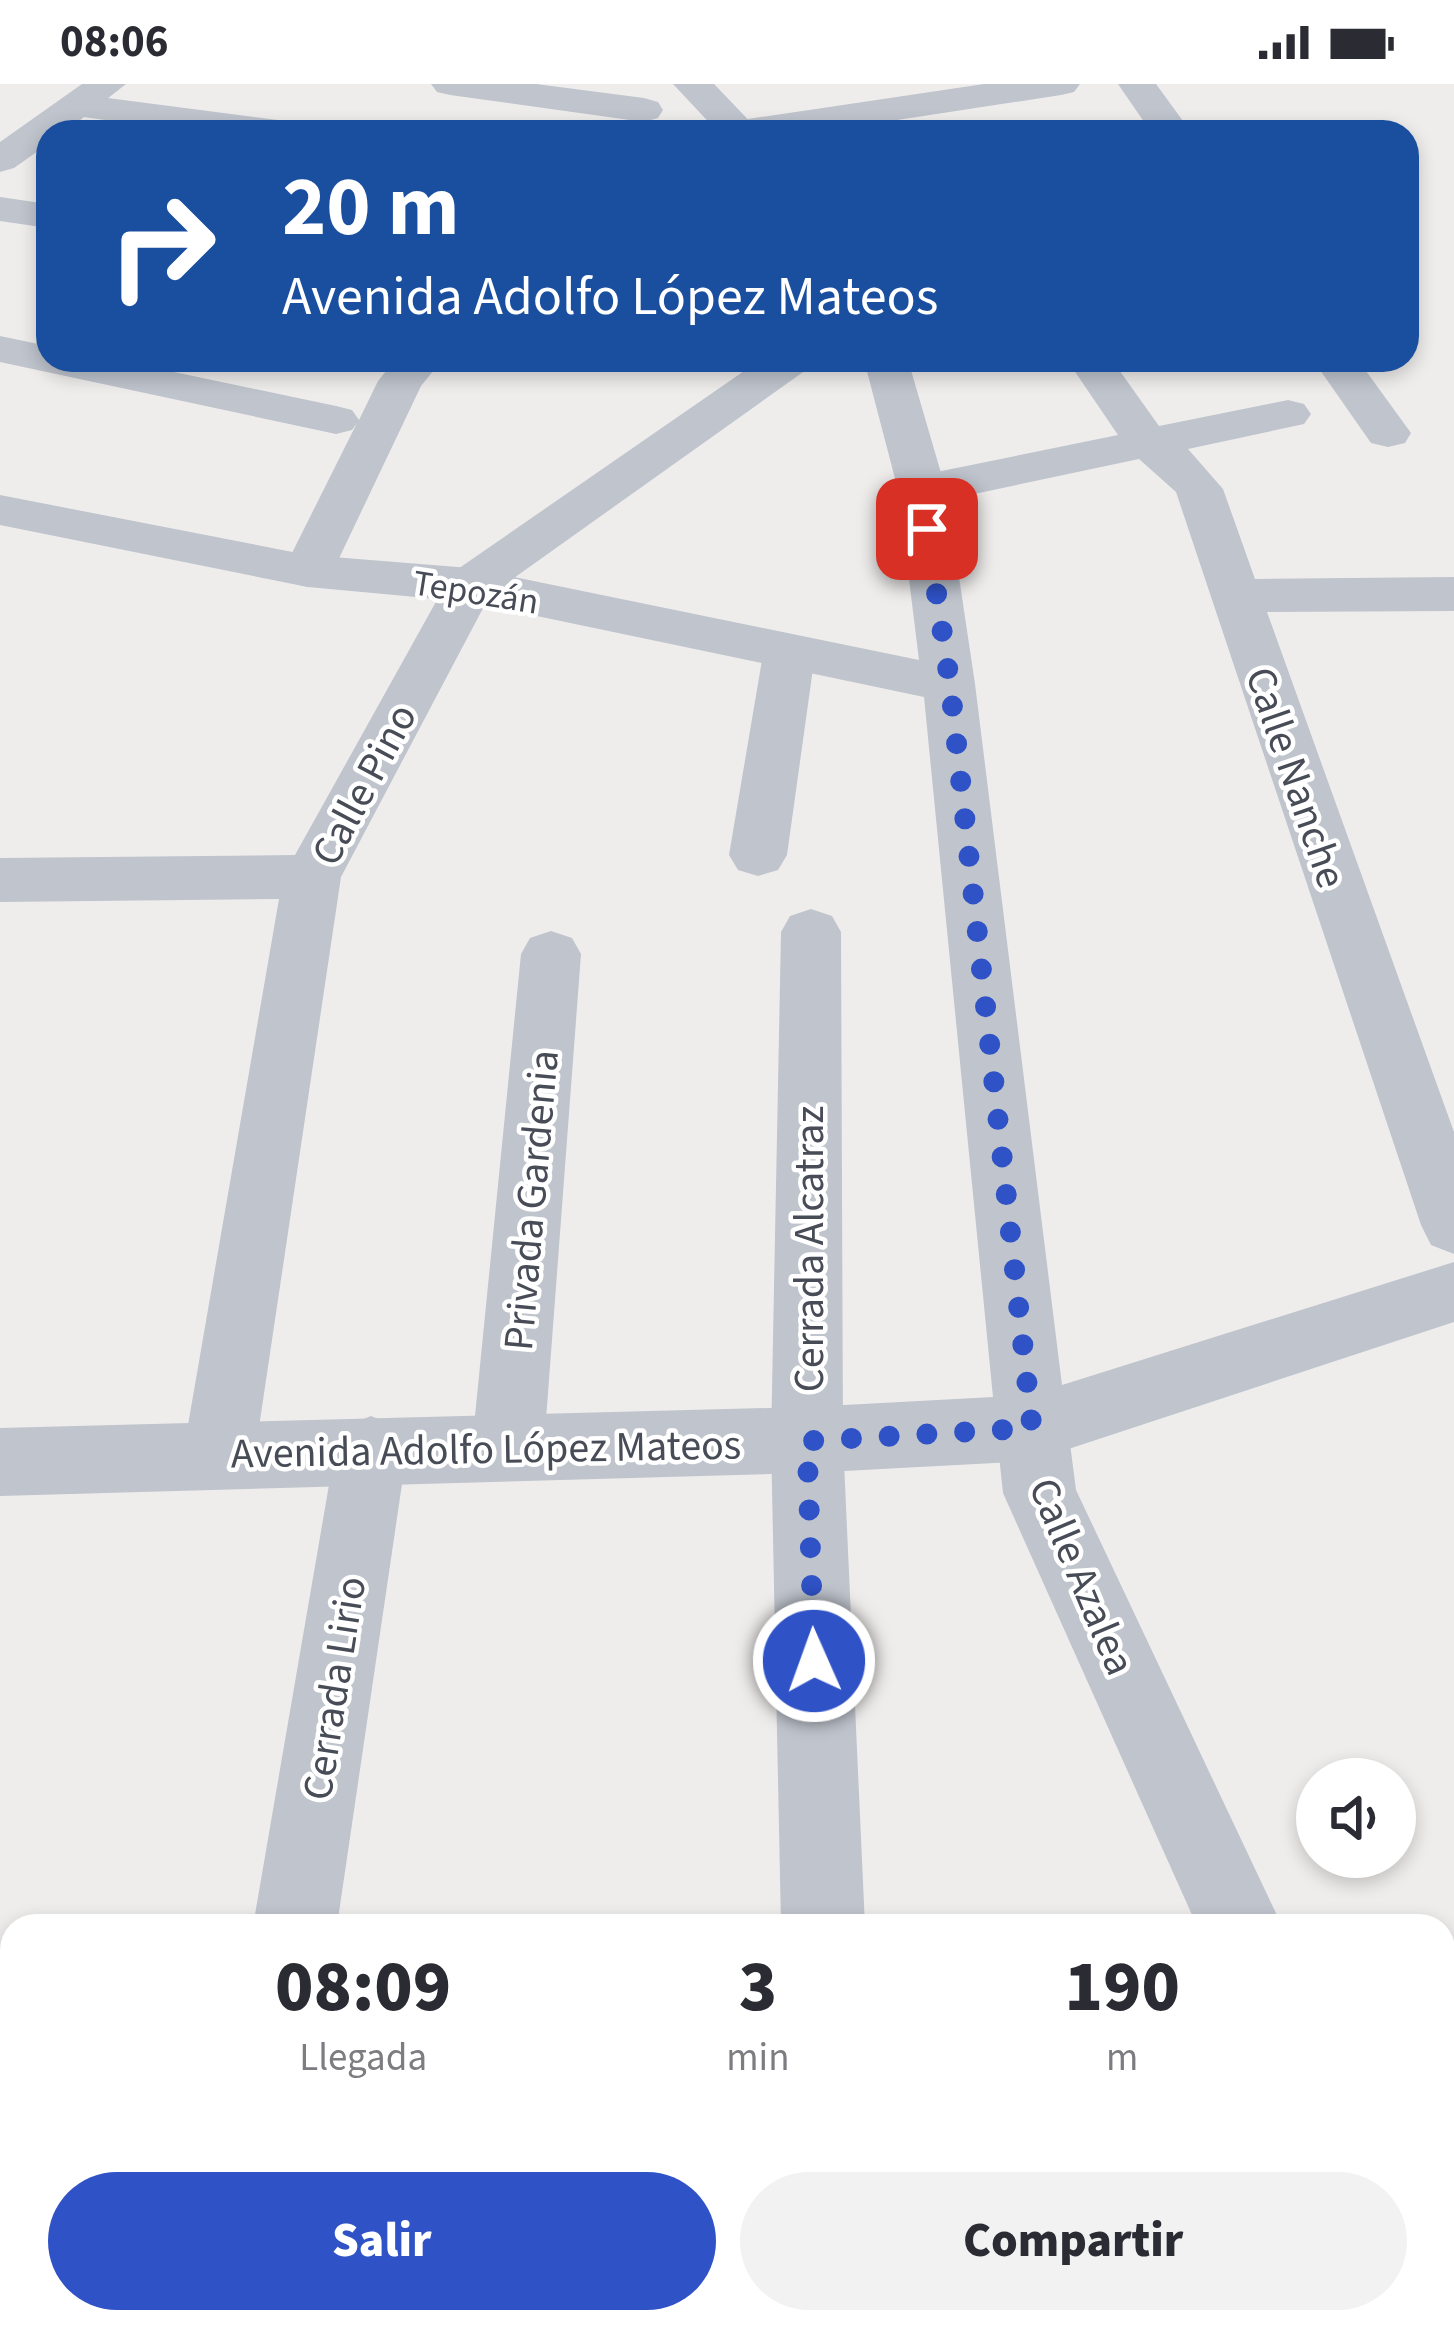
<!DOCTYPE html>
<html lang="es">
<head>
<meta charset="utf-8">
<style>
  :root { --surface:#fff; --page:#f2f2f3; --text:#2b2b33; --muted:#7c7c81; --accent:#2f52c6 }
  body { margin:0; font-family:"Source Sans 3",sans-serif; background:var(--page); color:var(--text); height:100vh; display:flex; flex-direction:column; font-size:45px; white-space:nowrap }
  * { box-sizing:border-box; margin:0 }
  p { font-size:39px; color:var(--muted) }
  .icon { flex:none; width:66px; height:66px; fill:none; stroke:currentColor; stroke-width:2; stroke-linecap:round; stroke-linejoin:round }
  .map { position:relative; flex:1; overflow:hidden }
  .drawer { position:absolute; left:0px; top:1830px; width:1455px; height:420px; display:flex; flex-direction:column; background:var(--surface); border-radius:36px 36px 0 0; box-shadow:0 6px 18px #0003 }
  .drawer>* { flex:none }
  .guide { position:absolute; left:36px; top:36px; width:1383px; height:252px; border-radius:36px; box-shadow:0 6px 18px #0003; background:#1a4fa0; color:#fff; overflow:hidden }
  .tools { position:absolute; left:1296px; top:1674px; display:grid; gap:24px }
  .tools a { display:grid; place-items:center; width:120px; height:120px; border-radius:50%; background:var(--surface); box-shadow:0 6px 18px #0003; font-size:60px }
  .pin { position:absolute; display:grid; place-items:center; width:102px; height:102px; color:#fff; margin:-51px; border-radius:24px; box-shadow:0 6px 18px #0006 }
  .me { position:absolute; width:132px; margin:-66px; rotate:358deg; stroke-linejoin:round; filter:drop-shadow(0 0 9px #0008) }
  .turn { display:flex; align-items:center; gap:42px; height:252px; padding:0 48px; font-size:54px }
  .turn .icon { width:156px; height:156px; stroke-width:2.5 }
  .turn b { display:block; font-size:84px; line-height:102px }
  .eta { display:flex; justify-content:space-evenly; align-items:center; height:204px; text-align:center }
  .eta b { font-size:72px; font-weight:800; line-height:84px }
  .primary-button { display:flex; gap:24px; margin-top:auto; padding:24px 48px }
  .primary-button a { flex:1; height:138px; border-radius:72px; background:var(--accent); color:#fff; font-size:48px; font-weight:800; line-height:138px; text-align:center }
  .primary-button a+a { background:var(--page); color:var(--text) }
  .status { display:flex; justify-content:space-between; align-items:center; height:84px; padding:0 60px; background:var(--surface); direction:ltr }
  .status svg { height:33px; fill:currentColor }
  .map>svg:first-child { display:block }
</style>
</head>
<body>
<div class="status"><b>08:06</b><svg viewBox="0 0 49 12"><path d="M0 12V9h3v3zM5 12V6h3v6zM10 12V3h3v9zM15 12V0h3v12zM26 1h20v11H26zM47 4h2v5h-2z"/></svg></div>
<div class="map">
<svg width="1454" height="2250" viewBox="0 0 1454 2250">
  <rect width="100%" height="100%" fill="#efedec"/>
  <g fill="none" stroke-linecap="round" stroke-linejoin="round">
    <!-- minor -->
    <g fill="#bfc4cd" fill-rule="evenodd">
      <path d="M431,0H536L644,14L658,18L663,26L658,34L644,38L450,11L437,8Z"/>
      <path d="M984,0H1080L1074,8L1061,11L819,48H721L727,40L741,36Z"/>
      <path d="M1118,0H1156L1191,48H1151Z"/>
      <path d="M77,10L278,36L292,40L298,48H188L63,30L58,22L63,14Z"/>
      <path d="M0,113L48,120V144L0,137Z"/>
      <path d="M0,252L48,262V276H117L336,322L352,326L359,336L378,297L395,276H442L421,302L333,487L326,499L308,503L290,499L283,487L357,339L352,346L336,350L0,278Z"/>
      <path d="M760,276H812L806,286L490,511L341,793L255,1370L244,1394L219,1404L194,1394L183,1370L279,815L0,818V774L295,771L452,489Z"/>
      <path d="M1067,276H1112L1159,342L1288,316L1304,320L1311,330L1304,340L1188,365L1223,405L1255,495L1454,493V527L1267,528L1454,1048V1170L1431,1161L1421,1141L1176,408L1139,375L922,421L905,417L898,406L905,395L922,391L1118,351Z"/>
      <path d="M1313,276H1358L1411,349L1405,359L1388,363L1371,359Z"/>
      <path d="M789,552L807,557L815,570L787,771L778,786L758,792L738,786L729,771L763,570L771,557Z"/>
      <path d="M811,825L832,832L841,848L843,1356L865,1842H781L771,1356L781,848L790,832Z"/>
      <path d="M551,847L572,854L581,870L544,1362L533,1386L508,1396L483,1386L472,1362L521,870L530,854Z"/>
      <path d="M1032,1311L1057,1321L1068,1344L1076,1406L1282,1842H1197L1003,1409L996,1344L1007,1321Z"/>
      <path d="M371,1332L396,1342L407,1366L337,1842H253L335,1366L346,1342Z"/>
      <path d="M1443,2207L1454,2234V2250H1365L1362,2238H1443Z"/>
      <rect x="790" y="2238" width="94" height="12"/>
    </g>
    <!-- tertiary -->
    <g fill="#bfc4cd" fill-rule="evenodd">
      <path d="M82,0H126L65,48H48V60L14,84L0,88V58Z"/>
      <path d="M673,0H714L760,48H718Z"/>
      <path d="M864,276H908L946,406L975,600L1062,1301L1454,1178V1238L1032,1377L807,1389L0,1412V1344L807,1323L993,1313L924,613L470,518L308,503L0,441V411L308,471L470,484L919,576L898,406Z"/>
    </g>
  </g>
  <g fill="none" stroke-linecap="round" stroke-linejoin="round">
    <!-- route -->
    <path stroke="#2f52c6" stroke-width="21" stroke-dasharray="0 37.8" d="M814,1577L807,1357L1032,1344L950,600L927,445"/>
  </g>
  <g text-anchor="middle" stroke-width="9" stroke-linejoin="round" paint-order="stroke">
    <!-- far-street labels -->
    <g font-size="36" fill="#474c57" stroke="#fff">
      <text transform="translate(476 507) rotate(9)" y="13">Tepozán</text>
    </g>
    <!-- street labels -->
    <g font-size="42" fill="#474c57" stroke="#fff">
      <text transform="translate(1297 693) rotate(71)" y="15">Calle Nanche</text>
      <text transform="translate(363 700) rotate(-62)" y="15">Calle Pino</text>
      <text transform="translate(530 1116) rotate(-85)" y="15">Privada Gardenia</text>
      <text transform="translate(808 1165) rotate(-90)" y="15">Cerrada Alcatraz</text>
      <text transform="translate(486 1364) rotate(-1)" y="15">Avenida Adolfo López Mateos</text>
      <text transform="translate(1083 1492) rotate(67)" y="15">Calle Azalea</text>
      <text transform="translate(333 1604) rotate(-81)" y="15">Cerrada Lirio</text>
    </g>
  </g>
</svg>
<div class="tools">
<a><svg class="icon" aria-label="sound" viewBox="0 0 24 24"><path d="M4 9h4l5-4v14l-5-4H4zM17 9q2 3 0 6"/></svg></a>
</div>
<div class="pin" style="left:927px;top:445px;background:#d93025"><svg class="icon" aria-label="arrive" viewBox="0 0 24 24"><path d="M6 21V4h12l-3 4 3 4H6"/></svg></div>
<svg class="me" style="left:814px;top:1577px" viewBox="-20 -20 40 40"><circle r="17" fill="#2f52c6" stroke="#fff" stroke-width="3"/><path d="M0-11L8 9 0 5-8 9z" fill="#fff"/></svg>
<div class="guide">
<div class="turn"><svg class="icon" aria-label="right" viewBox="0 0 24 24"><path d="M7 20v-9h11M14 6l5 5-5 5"/></svg><div><b>20 m</b>Avenida Adolfo López Mateos</div></div>
</div>
<section class="drawer">
<div class="eta">
<div><b>08:09</b><p>Llegada</p></div>
<div><b>3</b><p>min</p></div>
<div><b>190</b><p>m</p></div>
</div>
<div class="primary-button"><a>Salir</a><a>Compartir</a></div>
</section>
</div>
</body>
</html>
